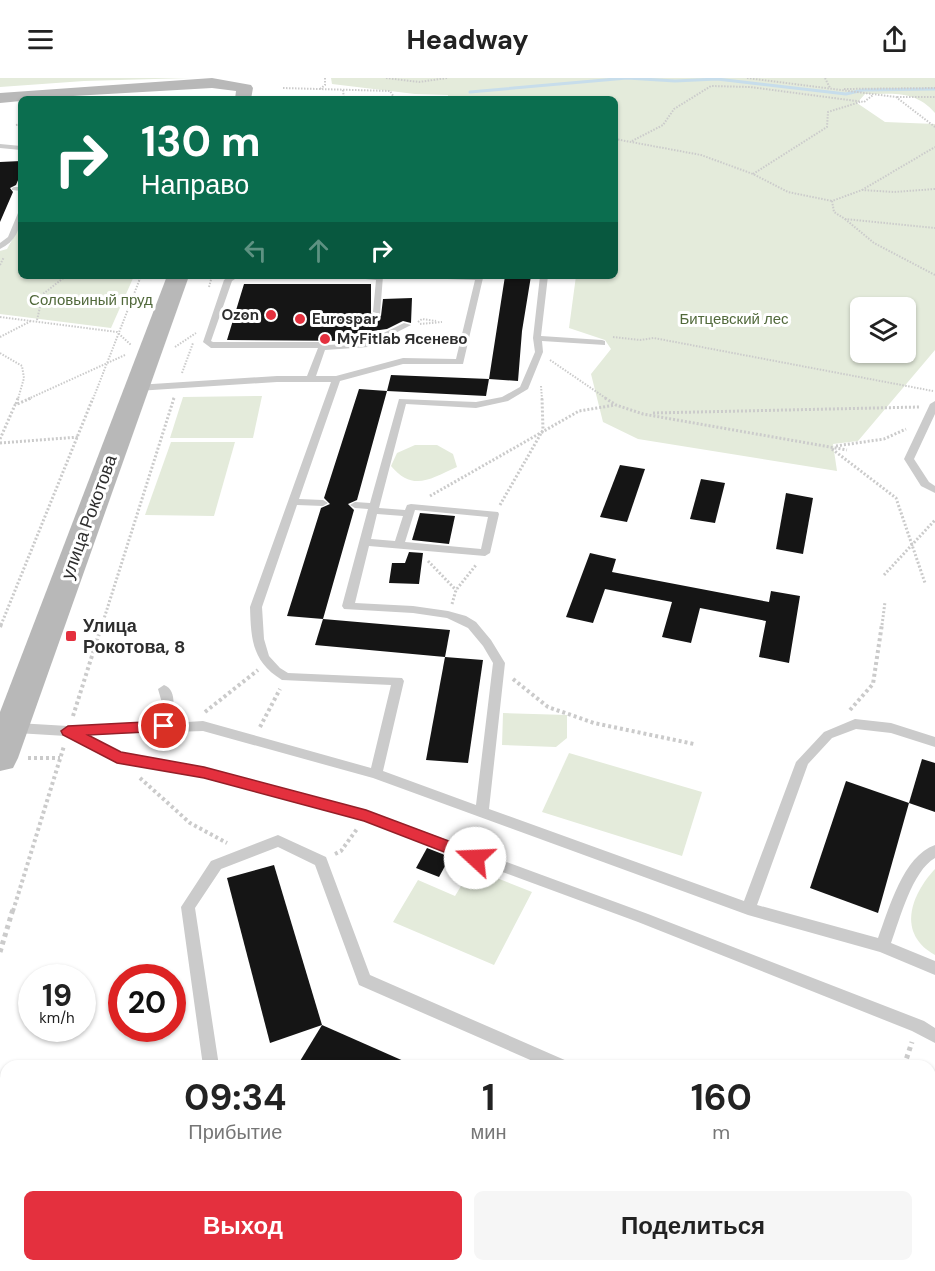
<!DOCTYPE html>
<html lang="ru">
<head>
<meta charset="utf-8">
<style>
  :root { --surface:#fff; --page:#f6f6f6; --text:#222; --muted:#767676; --accent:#e4303e }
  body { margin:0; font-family:"DM Sans",sans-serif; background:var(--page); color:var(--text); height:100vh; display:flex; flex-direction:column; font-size:22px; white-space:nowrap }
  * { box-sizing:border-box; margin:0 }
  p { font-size:20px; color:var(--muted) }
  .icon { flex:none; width:33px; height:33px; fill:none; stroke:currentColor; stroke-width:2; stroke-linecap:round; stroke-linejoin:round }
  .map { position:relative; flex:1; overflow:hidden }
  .panel { position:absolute; left:0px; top:982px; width:936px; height:212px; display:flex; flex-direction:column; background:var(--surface); border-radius:18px 18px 0 0; box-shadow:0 2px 4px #0004 }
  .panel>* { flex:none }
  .banner { position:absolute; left:18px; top:18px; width:600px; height:183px; border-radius:9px; box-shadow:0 2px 4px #0004; background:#0b6e4f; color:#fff; overflow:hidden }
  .buttons { position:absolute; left:850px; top:219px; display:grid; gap:12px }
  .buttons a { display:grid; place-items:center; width:66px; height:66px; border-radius:9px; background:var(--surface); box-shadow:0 2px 4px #0004; font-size:30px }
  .speed { position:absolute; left:18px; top:886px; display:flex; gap:12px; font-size:30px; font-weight:700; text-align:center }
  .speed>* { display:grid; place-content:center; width:78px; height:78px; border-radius:50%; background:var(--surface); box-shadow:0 2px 4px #0004; line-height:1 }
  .speed small { font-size:15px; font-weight:400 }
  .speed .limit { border:9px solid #d22; background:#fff; color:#111 }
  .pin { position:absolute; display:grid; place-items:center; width:51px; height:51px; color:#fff; margin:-26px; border:3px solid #fff; border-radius:50%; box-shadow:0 2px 6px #0007 }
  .me { position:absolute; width:66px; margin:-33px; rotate:290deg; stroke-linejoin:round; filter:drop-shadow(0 0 4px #0008) }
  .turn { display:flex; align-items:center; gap:21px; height:126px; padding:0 24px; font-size:27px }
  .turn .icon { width:78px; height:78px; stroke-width:2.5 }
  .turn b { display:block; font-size:42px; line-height:51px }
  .lanes { display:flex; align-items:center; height:57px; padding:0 24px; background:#0003; justify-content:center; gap:30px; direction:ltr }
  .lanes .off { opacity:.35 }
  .eta { display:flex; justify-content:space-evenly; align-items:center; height:102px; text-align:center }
  .eta b { font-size:36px; font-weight:700; line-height:42px }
  .primary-button { display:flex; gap:12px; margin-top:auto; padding:12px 24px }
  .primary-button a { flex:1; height:69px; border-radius:9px; background:var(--accent); color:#fff; font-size:24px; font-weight:700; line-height:69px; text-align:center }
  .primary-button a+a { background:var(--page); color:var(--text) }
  header { display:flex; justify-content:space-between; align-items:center; height:78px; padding:0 24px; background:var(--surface); font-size:27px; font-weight:700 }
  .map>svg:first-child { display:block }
</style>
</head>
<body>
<header><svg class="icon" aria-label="menu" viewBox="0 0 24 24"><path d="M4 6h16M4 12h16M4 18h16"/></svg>Headway<svg class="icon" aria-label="share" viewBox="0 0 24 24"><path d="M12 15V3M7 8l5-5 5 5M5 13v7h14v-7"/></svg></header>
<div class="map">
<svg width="935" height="1193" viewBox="0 0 935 1193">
  <rect width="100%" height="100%" fill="#fff"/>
  <!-- green -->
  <g fill="#e4ebdb" fill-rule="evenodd">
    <path d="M0,0H190L84,3L0,9Z"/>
    <path d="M331,0H935V35C916,12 892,16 865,16L857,25L885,44L935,46V272L858,363L833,366L837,393L638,361L603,344L591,296L611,271L605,262L569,250L576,198H615V21H448V17L415,16L332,6ZM861,230H906V274H861Z"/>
    <path d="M21,146V198H134L111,250L0,236V173L7,171Z"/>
    <path d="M262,318L253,360H170L183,319Z"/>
    <path d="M171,364H235L214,438L145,437Z"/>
    <path d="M415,367H437L453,376L457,389C430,401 413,414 391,388L397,375Z"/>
    <path d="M503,635L567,637V660L556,669L502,667Z"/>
    <path d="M569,675L702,714L682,778L542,734Z"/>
    <path d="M472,790L532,814L494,887L393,844L418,802L455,818Z"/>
    <path d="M935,791V877C897,856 910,818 935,791Z"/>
  </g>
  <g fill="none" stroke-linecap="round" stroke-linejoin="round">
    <!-- stream -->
    <path stroke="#c7ddeb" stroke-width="3" d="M470,14L627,0L675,3L717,1L846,16L863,12L935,11"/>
  </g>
  <!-- building -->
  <g fill="#151515">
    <path d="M21,83V95L16,107L10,110L13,114L0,144V84Z"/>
    <path d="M505,198H531L522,253L518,303L489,301Z"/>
    <path d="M244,206H371V235L381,238L383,221L412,220L411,245L403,243L387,251L365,254L362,263L227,262Z"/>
    <path d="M391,297L489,301L486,318L387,313Z"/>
    <path d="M359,311L387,313L357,422L348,426L354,432L323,541L287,538L321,430L330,426L324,420Z"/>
    <path d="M620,387L645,391L627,444L600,439Z"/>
    <path d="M701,401L725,405L715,445L690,441Z"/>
    <path d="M786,415L813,420L803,476L776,471Z"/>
    <path d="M420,435L455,438L449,466L412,462Z"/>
    <path d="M409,474L423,475L419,506L389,505L392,485H405Z"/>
    <path d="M590,475L616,481L612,494L769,524L771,513L800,518L789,585L759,579L766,543L700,530L691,565L662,559L672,524L605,511L593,545L566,539Z"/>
    <path d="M323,541L450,552L445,579L315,567Z"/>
    <path d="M445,579L483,582L468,685L426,682Z"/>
    <path d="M922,681L935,685V734L909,725Z"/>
    <path d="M846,703L909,725L878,835L810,810Z"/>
    <path d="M427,770L450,779L439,799L416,790Z"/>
    <path d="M274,787L322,947L270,965L227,800Z"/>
    <path d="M322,947L415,988H297Z"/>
  </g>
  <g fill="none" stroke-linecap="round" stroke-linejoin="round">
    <!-- path-far3 -->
    <g stroke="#cbcbcb" stroke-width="2" stroke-dasharray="1.5 1.5" stroke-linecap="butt">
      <path d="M386,0L419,4L447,0"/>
      <path d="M747,0L896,19L935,49"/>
      <path d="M825,0L830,10"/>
      <path d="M283,10L390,13L395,21"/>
      <path d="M320,11L325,7V0"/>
      <path d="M844,11L935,10"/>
      <path d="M343,12L344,21"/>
      <path d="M897,19H935"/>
      <path d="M16,47L21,46"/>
      <path d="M615,61L701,77L753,96L788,114L832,123"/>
      <path d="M632,63L663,47L674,31L711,8L750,9L864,24L873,17"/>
      <path d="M753,96L827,49L828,34L860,24"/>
      <path d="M935,111L894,114L862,112L832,123L834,134L845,141L935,150"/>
      <path d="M862,112L935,69"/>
      <path d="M845,141L874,165L935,197"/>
      <path d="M0,187L4,179"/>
      <path d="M209,209L212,198"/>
      <path d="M0,239L117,254L131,267"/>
      <path d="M37,242L43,216L66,198"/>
      <path d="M418,244L422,241L436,243"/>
      <path d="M420,246L442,244"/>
      <path d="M0,259L31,243"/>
      <path d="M613,259L640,262L654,260L933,313"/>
      <path d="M175,269L196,255"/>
      <path d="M0,275L22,288L24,300L18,321"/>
      <path d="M550,282L607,321"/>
      <path d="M182,295L193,265"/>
      <path d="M541,308L542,321"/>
      <path d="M28,321L125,277"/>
      <path d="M93,321L141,198"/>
      <path d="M173,321L174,319"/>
    </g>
    <!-- path-far2 -->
    <g stroke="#cbcbcb" stroke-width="3" stroke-dasharray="2 2" stroke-linecap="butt">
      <path d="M605,320L616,327L643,336L847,372"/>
      <path d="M16,326L18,320"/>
      <path d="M653,335L919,329"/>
      <path d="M0,361L15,327L31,320"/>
      <path d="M0,365L79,359"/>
      <path d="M836,368L884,361L906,351"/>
      <path d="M832,371L896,420L925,505"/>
      <path d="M430,418L579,333L615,327"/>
      <path d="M500,427L543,352L542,320"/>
      <path d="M428,483L456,512"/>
      <path d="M884,497L935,442"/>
      <path d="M452,526L456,512L476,487"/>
      <path d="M1,547L93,320"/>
      <path d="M102,547L174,320"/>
      <path d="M882,547L885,524"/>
    </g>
    <!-- path-far1 -->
    <g stroke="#cbcbcb" stroke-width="4" stroke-dasharray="3 3" stroke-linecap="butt">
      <path d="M0,549L1,546"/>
      <path d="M513,601L548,629L594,645L694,666"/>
      <path d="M850,632L873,606L882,546"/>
      <path d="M205,634L258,592"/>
      <path d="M73,638L102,546"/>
      <path d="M260,649L280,611"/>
      <path d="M28,680H60"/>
      <path d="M140,700L190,745L227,765"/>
      <path d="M335,776L341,773L357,751"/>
      <path d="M13,833L64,668"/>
    </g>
    <!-- path -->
    <g stroke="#cbcbcb" stroke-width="5" stroke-dasharray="4 4" stroke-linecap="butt">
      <path d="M0,874L13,831"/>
      <path d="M904,988L912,964"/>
      <path d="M578,1188L587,1193"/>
    </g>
    <!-- lane -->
    <g fill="#cbcbcb" fill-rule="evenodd">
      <path d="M244,18L277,19L280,21H242Z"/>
      <path d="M426,19L435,21H423Z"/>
      <path d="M0,66L21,68V72L0,70Z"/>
      <path d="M14,109H21V113L12,112V110Z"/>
      <path d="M18,135H21C21,151 15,164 0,171V165L8,159Z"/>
      <path d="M229,198H298L294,200L235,201L232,203L211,263L213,264H323L327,267L363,265L404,245L411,247L368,269L325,272L316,298H336L403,280L456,281L475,202L420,200L416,198H480L483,200L463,286H403L340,303L299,421L323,422L328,425L323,428L297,427L262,529L264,561L269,578L280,590L288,595L402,600L404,603L383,693L476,727L493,585L483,568L468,550L447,540L413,535L344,531L342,528L368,431L355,430L350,427L355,424L370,425L399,321L476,324L502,319L520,309L535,274L533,260L540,198H548L541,258L602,262L605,263V267L542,263L543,274L528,311L508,323L476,330L406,326L379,430L405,432L407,427L411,426L498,434L499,436L490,475L485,478L369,468L355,525L413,528L448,533L466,538L476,544L491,562L505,585L489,731L744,823L796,684L824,654L855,641L891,645L935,659V669L891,655L856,651L832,660L808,686L757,827L878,860C889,831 903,778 935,767V780C912,793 900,841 891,865L935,883V897L880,874L748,837L373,700L203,653L86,657L120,675L204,690L371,734L648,836L924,943L935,950V965L912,953L638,844L364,743L204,700L117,684L66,658L0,654V644L68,648L158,645L162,625L158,611L164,607C178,612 173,633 171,645L203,643L371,690L391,607L282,602C252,584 251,561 250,529L331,304H277L137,313L133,310L137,307L277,298H307L318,270H211L203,264L224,202ZM415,432L488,439L481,471L405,464ZM377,436L403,438L395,463L371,461Z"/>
      <path d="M351,198H383L380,236L373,234L376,202L355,200Z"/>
      <path d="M935,323V336L914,381L929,404L935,408V415L921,408L904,381L930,326Z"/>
      <path d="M278,757L326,779L370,897L567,983L569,988H544L359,907L315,787L278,769L221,791L195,830L219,988H203L181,829L211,783Z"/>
      <path d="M0,1007L6,1008V1024L0,1023Z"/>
      <path d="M930,1023L935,1025V1044L930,1042Z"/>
      <path d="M934,1184L935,1193H925L927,1188H930V1185Z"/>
      <path d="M471,1188H497L499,1193H473Z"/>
    </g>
    <!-- secondary -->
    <g fill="#b8b8b8" fill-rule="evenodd">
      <path d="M212,0L251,7L253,10L251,21H235L236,13L212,10L21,21V23L0,25V15Z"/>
      <path d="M167,198H189L18,680L13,690L0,693V634Z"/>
    </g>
  </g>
  <!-- route -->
  <path fill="#e4303e" stroke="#941f28" stroke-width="1.5" d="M164,643L171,648L164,653L88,657L121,674L204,689L366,732L481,775L483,780L475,786L364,743L204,700L117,685L63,657L61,653L68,648Z"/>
  <!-- markers -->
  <g fill="#e4303e" stroke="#fff" stroke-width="2">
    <circle cx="271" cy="237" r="6"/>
    <circle cx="300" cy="241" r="6"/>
    <circle cx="325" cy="261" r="6"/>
    <rect x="65" y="552" width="12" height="12" rx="3"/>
  </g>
  <g text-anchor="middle" stroke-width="6" stroke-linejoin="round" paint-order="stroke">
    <!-- far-park labels -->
    <g font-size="15" fill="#51693b" stroke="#fff">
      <text x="91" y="227">Соловьиный пруд</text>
      <text x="734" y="246">Битцевский лес</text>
    </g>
    <!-- far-poi labels -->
    <g font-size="15" font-weight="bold" fill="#2e2e2e" stroke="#fff" text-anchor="start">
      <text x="259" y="242" text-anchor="end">Ozon</text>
      <text x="312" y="246">Eurospar</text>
      <text x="337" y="266">MyFitlab Ясенево</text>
    </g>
    <!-- street labels -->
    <g font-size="18" fill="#2e2e2e" stroke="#fff">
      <text transform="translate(89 439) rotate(-70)" y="6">улица Рокотова</text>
    </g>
    <!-- poi labels -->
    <g font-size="18" font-weight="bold" fill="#2e2e2e" stroke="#fff" text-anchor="start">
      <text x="83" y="554">Улица<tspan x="83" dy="21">Рокотова, 8</tspan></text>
    </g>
  </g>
</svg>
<div class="buttons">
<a><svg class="icon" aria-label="layers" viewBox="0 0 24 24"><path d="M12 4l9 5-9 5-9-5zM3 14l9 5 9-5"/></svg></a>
</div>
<div class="speed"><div>19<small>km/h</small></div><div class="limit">20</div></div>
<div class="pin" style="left:164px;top:648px;background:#d93025"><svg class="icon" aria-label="arrive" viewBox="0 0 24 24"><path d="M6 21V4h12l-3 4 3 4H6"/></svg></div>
<svg class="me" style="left:475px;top:780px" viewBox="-20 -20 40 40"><circle r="19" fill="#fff"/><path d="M0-13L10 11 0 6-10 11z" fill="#e4303e"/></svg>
<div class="banner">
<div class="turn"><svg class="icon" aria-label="right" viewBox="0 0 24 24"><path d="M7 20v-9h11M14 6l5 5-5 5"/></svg><div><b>130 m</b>Направо</div></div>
<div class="lanes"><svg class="icon off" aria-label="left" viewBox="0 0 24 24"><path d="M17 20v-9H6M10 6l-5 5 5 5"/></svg><svg class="icon off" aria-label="ahead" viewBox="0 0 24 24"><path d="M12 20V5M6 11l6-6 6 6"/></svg><svg class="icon" aria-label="right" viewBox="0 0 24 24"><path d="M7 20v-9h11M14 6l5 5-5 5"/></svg></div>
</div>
<section class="panel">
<div class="eta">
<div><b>09:34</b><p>Прибытие</p></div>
<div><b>1</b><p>мин</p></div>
<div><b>160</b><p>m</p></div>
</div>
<div class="primary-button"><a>Выход</a><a>Поделиться</a></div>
</section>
</div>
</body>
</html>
